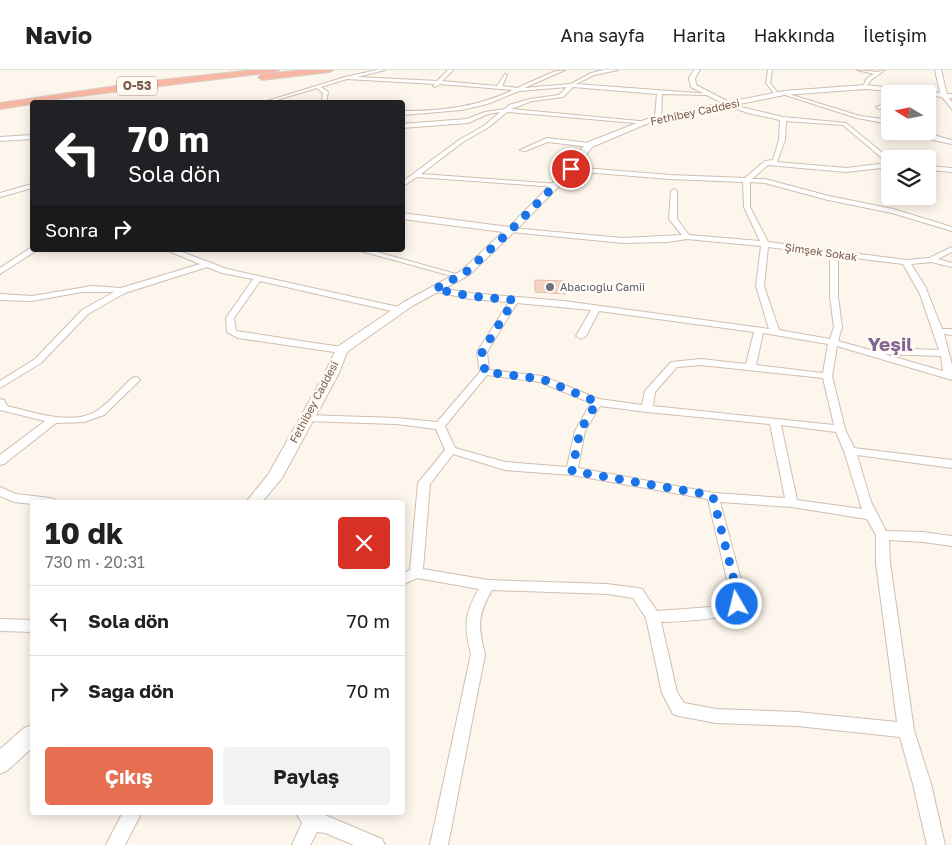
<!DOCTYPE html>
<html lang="tr">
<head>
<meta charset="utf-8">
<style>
  :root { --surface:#fff; --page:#f2f2f2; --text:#222; --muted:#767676; --line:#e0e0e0; --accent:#e76f51 }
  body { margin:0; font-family:"Golos Text",sans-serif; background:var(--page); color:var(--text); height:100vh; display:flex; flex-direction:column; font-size:19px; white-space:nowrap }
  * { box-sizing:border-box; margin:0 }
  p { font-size:16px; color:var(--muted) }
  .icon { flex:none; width:28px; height:28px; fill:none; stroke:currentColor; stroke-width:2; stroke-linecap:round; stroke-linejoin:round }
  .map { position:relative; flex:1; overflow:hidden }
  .panel { position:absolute; left:30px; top:430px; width:375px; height:315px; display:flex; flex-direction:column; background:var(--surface); border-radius:5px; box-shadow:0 2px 12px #0003 }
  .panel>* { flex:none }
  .hud { position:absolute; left:30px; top:30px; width:375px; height:152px; border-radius:5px; box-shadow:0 2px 12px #0003; background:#202124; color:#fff; overflow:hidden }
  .needle { width:32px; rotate:280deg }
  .fabs { position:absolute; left:881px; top:15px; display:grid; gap:10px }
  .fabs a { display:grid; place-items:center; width:55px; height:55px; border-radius:5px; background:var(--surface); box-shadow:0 2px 12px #0003; font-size:25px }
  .pin { position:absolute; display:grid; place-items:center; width:42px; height:42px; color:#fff; margin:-21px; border:2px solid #fff; border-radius:50%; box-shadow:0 1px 5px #0007 }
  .me { position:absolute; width:55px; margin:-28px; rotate:352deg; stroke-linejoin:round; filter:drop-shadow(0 0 4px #0008) }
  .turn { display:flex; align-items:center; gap:18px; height:105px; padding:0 15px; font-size:22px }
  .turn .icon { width:65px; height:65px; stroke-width:2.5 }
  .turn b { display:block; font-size:35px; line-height:42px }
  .then { display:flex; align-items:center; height:48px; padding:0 15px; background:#0003; gap:10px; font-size:19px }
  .round { display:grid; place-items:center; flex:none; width:52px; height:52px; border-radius:5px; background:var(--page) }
  .head { display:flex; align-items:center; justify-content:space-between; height:85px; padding:0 15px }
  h1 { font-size:30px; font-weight:700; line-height:38px }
  .primary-button { display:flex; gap:10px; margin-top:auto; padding:10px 15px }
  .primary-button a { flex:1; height:58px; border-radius:5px; background:var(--accent); color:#fff; font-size:20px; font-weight:700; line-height:58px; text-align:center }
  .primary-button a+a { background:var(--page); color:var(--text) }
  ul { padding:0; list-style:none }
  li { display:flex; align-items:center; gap:15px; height:70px; padding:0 15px; border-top:1px solid var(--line) }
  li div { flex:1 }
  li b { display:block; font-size:19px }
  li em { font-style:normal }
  header { display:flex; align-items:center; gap:30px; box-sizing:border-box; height:70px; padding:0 25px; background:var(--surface); border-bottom:1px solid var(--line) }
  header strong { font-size:24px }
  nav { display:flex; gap:28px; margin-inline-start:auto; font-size:18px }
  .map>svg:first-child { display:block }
</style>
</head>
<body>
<header>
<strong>Navio</strong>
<nav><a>Ana sayfa</a><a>Harita</a><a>Hakkında</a><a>İletişim</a></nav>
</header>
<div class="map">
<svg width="952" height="775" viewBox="0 0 952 775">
  <rect width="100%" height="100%" fill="#fdf6ec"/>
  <!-- building -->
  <path fill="#f3d5c3" stroke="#e6bba3" d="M535,210L565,211V224L535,222Z"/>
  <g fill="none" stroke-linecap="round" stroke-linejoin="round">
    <defs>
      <g id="minor">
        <path d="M377,0H385L357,7L437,11L448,0H453L442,11L497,16L505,4L507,5L502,16L517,18L553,2L565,0L524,18L571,14L591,3L604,0H618L594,5L576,14L710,24L708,25L662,24L661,48L658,50L655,48L657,24L573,17L563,27L532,31L511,39L650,52L647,54L507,42L489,57L463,72L421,104L558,114V116L556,117L417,107L402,117V112L459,70L485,55L500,42L488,44L468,53L402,58V54L467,49L485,42L505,39L509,35L530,29L559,25L567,17L519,21L487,34L462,40L402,45V41C441,41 477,37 513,20L440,14L435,17L433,16L435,14L347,9L321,17L328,22L326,32H322L323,23L317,18L270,32H264L345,7Z"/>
        <path d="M768,0H772L770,13L780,26H776L766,13Z"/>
        <path d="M857,0L877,2L885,0L871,10L865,18L863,17L867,8L874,4Z"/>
        <path d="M782,22L860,46L890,50V54L857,48L782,24Z"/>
        <path d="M890,33V37L879,39L876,37Z"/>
        <path d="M728,34L783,47L846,53L890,89V97L846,102L768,95L752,109H765L829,126L893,139L952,157V161L892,143L828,130L765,113L750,112V137L768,172L906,190L929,188L952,177V182L938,189L952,193V197L931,192L911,194L925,216L942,259H952V265L944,264L952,295V310L837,276L832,306L845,359L854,378L952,390V398L857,385L871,432L886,461L923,462L952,466V476L923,472L889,470L890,493L914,660L931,714L945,775H927L913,714L900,667L797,656L716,653L679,646L673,644L662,623L646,548L633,528L607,524L492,520C477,546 478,556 485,584L448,775H430L471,584C464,556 464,544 479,519L417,508L402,515V504L410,500L418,413L445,380L436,359L396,354L307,351L302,348L307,345L396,348L437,352L480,302L477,282L509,232L470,229L432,221L431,219L435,217L470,223L564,231L769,259L756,216L761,176L687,169L667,172L623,173L511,162L507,160L511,158L623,168L682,165L669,149L671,121L674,119L677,121V149L689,165L760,171L744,137L743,112L670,109L571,101L568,99L571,97L670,105L745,108L765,91L773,90L779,70L780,50L748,43L728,36ZM786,51L843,55L888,93L846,98L777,92L785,70ZM768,177L830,185V227L834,257L830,269L779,260L764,216ZM838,186L903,194L920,224L939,280L879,278L874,281L838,271L842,257L838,227ZM517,233L591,240L576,266L581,269L586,266L599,241L754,262L746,294L701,289L671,292L645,321L642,335L599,329L542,306L489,300L487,282ZM763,263L828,274L823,303L756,295ZM884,284L941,286L943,301ZM701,295L823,308L834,355L653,336L655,322L677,297ZM487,305L540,312L591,333L575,361L567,397L505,392L455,378L445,356ZM600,336L647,342L770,354L785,428L714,423L578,398L585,361ZM781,355L836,362L844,381L862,439L797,430ZM453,384L505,400L572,405L708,429L728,514L730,531L711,537L657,541L642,519L637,518L607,514L488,510L423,499L430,414ZM720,432L792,437L867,449L876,465V493L897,652L797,642L716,639L684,633L677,622L661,552C680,551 734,551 744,533L742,514Z"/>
        <path d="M915,61C927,61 940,68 952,70V74L933,70Z"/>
        <path d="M547,68L589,73L592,75L589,77L548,72L525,81L520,80Z"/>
        <path d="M928,96L952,98V102L928,100Z"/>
        <path d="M32,114V118L0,127V123Z"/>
        <path d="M30,178L37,180L0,204V198Z"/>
        <path d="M166,180H177L227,199L403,238L404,240L400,243L260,211L234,248L236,261L341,277L346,280L341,283L238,268L227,262L226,248L253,209L222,203L207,197L125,223L88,244L41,293L0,318V311L35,289L82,240L114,222H82L32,231L0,230V224L32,226L92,216L121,218L200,194Z"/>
        <path d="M357,180H370L463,206L459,208Z"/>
        <path d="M135,307L138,308L140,310L138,312L104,345L84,352L56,353L4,394L0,395V385L45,351L0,340V329L4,330L7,336C34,342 73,357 98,340C111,331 120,319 132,308Z"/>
        <path d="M0,417L16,424L50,428L54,429L56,432H32V434L14,432L0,426Z"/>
        <path d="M0,549L32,550V562L0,561Z"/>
        <path d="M123,742H142L125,775H106Z"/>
        <path d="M295,742H316L325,745L382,769L385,775H354L325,763L317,762L310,775H292L302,753Z"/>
      </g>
      <g id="tertiary">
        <path d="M694,0H700L695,8L696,15L729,32L784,21L865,15L940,23L935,0H941L947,24H952V28H949L952,32V39L942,27L928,25V24L865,19L784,25L651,52L592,77L574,101L514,162L469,205L412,236L347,282L339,303L282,408L262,432H246L268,405L325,303L337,277L404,232L461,201L503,162L402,149V143L509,157L568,97L586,73L647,49L722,33L691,17L689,8Z"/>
        <path d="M32,65V69L0,71V67Z"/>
        <path d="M32,655V678L8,700L0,704V679L24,658Z"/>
      </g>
      <g id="motorway">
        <path d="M253,0H279L275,2L32,32V34L0,39V33L143,12Z"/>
        <path d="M305,0H333L329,2L262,10L258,7L262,4Z"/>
      </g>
    </defs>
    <!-- minor casing -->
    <use href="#minor" stroke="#d1beb0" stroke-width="2"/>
    <!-- tertiary casing -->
    <use href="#tertiary" stroke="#d1beb0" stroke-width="2"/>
    <!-- motorway casing -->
    <use href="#motorway" stroke="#dad1cd" stroke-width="2"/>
    <!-- minor -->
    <use href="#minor" fill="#fff" fill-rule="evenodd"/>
    <!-- tertiary -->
    <use href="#tertiary" fill="#fff" fill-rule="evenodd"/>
    <!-- motorway -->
    <use href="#motorway" fill="#f7b7a3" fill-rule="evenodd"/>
  </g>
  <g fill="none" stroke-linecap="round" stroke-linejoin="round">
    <!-- route -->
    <path stroke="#1a73e8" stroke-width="9" stroke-dasharray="0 16.2" d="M571,99L511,160L465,203L435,219L470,226L514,230L482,282L485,302L542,309L597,332L580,361L572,401L705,424L713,427L735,514L737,534"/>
  </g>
  <!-- markers -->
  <circle fill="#6b7280" stroke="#fffaf3" stroke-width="2" cx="550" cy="217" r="5"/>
  <g text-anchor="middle" stroke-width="5" stroke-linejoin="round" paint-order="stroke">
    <!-- far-street labels -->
    <g font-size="11" fill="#7a5c4d" stroke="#fffaf3">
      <text transform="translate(695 42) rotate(-12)" y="4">Fethibey Caddesi</text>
      <text transform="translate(821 182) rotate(8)" y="4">Şimşek Sokak</text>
      <text transform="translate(314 332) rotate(-62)" y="4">Fethibey Caddesi</text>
    </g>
    <!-- far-worship labels -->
    <g font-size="11" fill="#5b616d" stroke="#fffaf3" text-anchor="start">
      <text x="560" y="221">Abacıoğlu Camii</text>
    </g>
    <!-- shield labels -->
    <rect fill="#fffaf3" stroke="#a28b7f" stroke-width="1" x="117" y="6.5" width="40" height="19" rx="4"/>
    <g font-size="12" font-weight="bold" fill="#7a5c4d">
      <text x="137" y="20">O-53</text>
    </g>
    <!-- district labels -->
    <g font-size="19" font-weight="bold" fill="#846695" stroke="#fffaf3">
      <text x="890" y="281">Yeşil</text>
    </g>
  </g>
</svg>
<div class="fabs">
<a><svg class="needle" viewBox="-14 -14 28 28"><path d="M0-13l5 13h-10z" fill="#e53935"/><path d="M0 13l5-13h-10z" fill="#767676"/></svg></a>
<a><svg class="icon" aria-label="layers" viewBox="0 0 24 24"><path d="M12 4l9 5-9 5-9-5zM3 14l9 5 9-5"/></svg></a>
</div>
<div class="pin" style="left:571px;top:99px;background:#d93025"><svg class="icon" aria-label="arrive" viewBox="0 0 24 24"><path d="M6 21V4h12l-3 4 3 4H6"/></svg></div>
<svg class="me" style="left:737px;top:534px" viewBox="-20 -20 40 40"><circle r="17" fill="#1a73e8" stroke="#fff" stroke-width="3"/><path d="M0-11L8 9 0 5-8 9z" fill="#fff"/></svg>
<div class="hud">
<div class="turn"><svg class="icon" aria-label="left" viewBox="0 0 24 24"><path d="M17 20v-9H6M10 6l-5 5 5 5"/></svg><div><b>70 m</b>Sola dön</div></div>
<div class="then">Sonra<svg class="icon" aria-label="right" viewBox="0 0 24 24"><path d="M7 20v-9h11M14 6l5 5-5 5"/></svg></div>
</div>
<section class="panel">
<div class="head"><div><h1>10 dk</h1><p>730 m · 20:31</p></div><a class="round" style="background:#d93025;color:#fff"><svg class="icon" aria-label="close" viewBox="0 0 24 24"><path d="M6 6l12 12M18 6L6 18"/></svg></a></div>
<ul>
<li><svg class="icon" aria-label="left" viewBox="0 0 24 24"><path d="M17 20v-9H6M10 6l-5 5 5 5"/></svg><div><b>Sola dön</b></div><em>70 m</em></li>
<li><svg class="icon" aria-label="right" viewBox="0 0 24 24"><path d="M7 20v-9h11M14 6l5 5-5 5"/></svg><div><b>Sağa dön</b></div><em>70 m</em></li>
</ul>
<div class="primary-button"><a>Çıkış</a><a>Paylaş</a></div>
</section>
</div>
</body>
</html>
